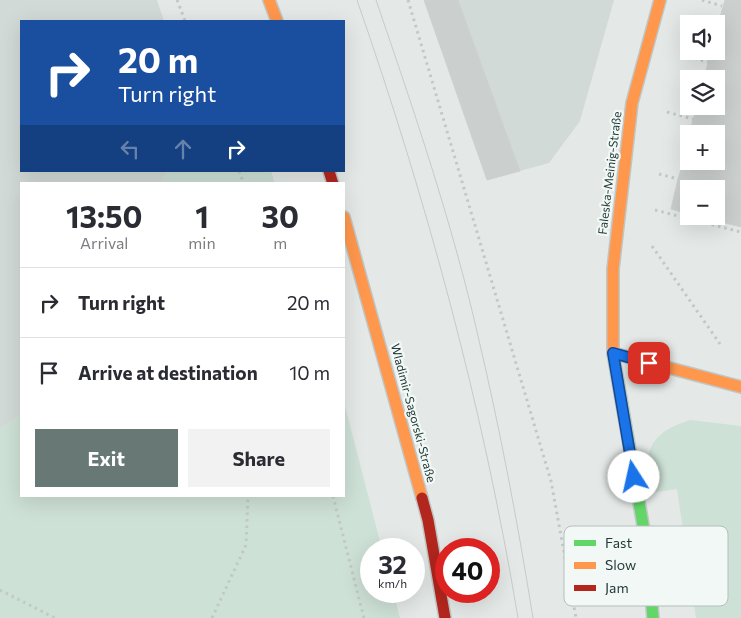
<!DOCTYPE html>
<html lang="en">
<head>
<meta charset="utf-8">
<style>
  :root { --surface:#fff; --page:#f2f2f3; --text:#2b2b33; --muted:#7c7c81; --line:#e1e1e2; --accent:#677875 }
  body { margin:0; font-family:Commissioner,sans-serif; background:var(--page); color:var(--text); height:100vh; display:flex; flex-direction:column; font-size:19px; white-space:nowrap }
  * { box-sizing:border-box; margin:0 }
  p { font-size:16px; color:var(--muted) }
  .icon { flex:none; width:28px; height:28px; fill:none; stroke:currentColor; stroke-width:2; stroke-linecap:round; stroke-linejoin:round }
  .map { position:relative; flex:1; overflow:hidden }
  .sheet { position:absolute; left:20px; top:182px; width:325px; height:315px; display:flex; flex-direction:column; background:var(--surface); border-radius:0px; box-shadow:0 5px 20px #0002 }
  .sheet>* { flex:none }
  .hud { position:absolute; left:20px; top:20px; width:325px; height:152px; border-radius:0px; box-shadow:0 5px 20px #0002; background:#1a4fa0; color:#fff; overflow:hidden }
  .fabs { position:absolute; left:680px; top:15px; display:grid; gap:10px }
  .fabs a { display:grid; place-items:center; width:45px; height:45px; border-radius:0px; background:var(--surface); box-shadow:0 5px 20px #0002; font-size:25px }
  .speed { position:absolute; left:360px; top:538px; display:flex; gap:10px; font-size:25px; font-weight:700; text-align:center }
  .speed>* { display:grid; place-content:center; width:65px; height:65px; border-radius:50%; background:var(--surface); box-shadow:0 5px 20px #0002; line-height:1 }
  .speed small { font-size:12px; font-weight:400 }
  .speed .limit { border:8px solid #d22; background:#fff; color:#111 }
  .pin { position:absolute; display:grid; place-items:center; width:42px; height:42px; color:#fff; margin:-21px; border-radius:10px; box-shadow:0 2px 8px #0006 }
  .me { position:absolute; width:55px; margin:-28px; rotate:350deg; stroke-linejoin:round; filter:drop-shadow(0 0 4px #0008) }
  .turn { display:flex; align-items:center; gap:18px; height:105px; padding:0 15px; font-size:22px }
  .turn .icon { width:65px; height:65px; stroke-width:2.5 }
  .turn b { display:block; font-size:35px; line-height:42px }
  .lanes { display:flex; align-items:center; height:48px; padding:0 15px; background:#0003; justify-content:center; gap:25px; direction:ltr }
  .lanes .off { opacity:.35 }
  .eta { display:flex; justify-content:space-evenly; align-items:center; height:85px; text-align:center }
  .eta b { font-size:30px; font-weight:700; line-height:35px }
  .button { display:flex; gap:10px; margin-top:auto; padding:10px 15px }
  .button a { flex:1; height:58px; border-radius:0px; background:var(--accent); color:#fff; font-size:20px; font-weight:700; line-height:58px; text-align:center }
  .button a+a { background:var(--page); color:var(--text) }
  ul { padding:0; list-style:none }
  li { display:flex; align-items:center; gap:15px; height:70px; padding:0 15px; border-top:1px solid var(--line) }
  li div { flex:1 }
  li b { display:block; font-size:19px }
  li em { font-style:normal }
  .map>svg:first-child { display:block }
</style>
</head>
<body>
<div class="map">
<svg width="741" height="618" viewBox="0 0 741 618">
  <rect width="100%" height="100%" fill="#e4e9e7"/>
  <!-- built -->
  <g fill="#d2dad7">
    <path d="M0,0H157L164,21H21V171H167L161,184H21V414L0,429Z"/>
    <path d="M424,0H614L580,121L549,163L487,180Z"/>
  </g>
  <!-- green -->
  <g fill="#cee1d6">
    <path d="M167,171H271L275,184H161Z"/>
    <path d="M344,402L382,549H371V591H393L400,618H0V429L21,414V496H344Z"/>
    <path d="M690,420L741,426V618H696L677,489L650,493C642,452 649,433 690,420Z"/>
  </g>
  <!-- building -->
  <g fill="#cbd0cf" stroke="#cdd2d0">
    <path d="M424,0H458L520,171L487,180Z"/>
    <path d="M725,0H741V227L698,216H716V189H689V214L671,209L678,179L689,143V161H716V134H692L694,127H691L697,106H716V79H704L711,51H716V31Z"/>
  </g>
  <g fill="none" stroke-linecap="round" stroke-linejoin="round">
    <defs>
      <path id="fast" d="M653,618L647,548L613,353L662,366"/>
      <g id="slow">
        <path d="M269,0L277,21"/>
        <path d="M344,217L422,498"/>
        <path d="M613,353V269L632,103L660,0"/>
        <path d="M662,366L741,387"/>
      </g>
      <g id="jam">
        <path d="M329,171L333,184"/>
        <path d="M422,498L428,520L445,618"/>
      </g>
    </defs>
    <!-- fast casing -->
    <use href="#fast" stroke="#c0c6c4" stroke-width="14"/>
    <!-- slow casing -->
    <use href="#slow" stroke="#c0c6c4" stroke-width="14"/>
    <!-- jam casing -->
    <use href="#jam" stroke="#c0c6c4" stroke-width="14"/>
    <!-- path -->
    <g stroke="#c1c9c8" stroke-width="3" stroke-dasharray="2.5 4" stroke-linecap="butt">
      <path d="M177,0L185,21"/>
      <path d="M408,0L551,481L576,618"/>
      <path d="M702,0L722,6"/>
      <path d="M682,55L708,62"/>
      <path d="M667,112L693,119"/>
      <path d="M239,171L244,184"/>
      <path d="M659,174L678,179"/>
      <path d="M655,210L741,232"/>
      <path d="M652,246L720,344"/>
      <path d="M333,496L364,618"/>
      <path d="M0,590L55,618"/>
      <path d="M212,618L246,545L248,496"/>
    </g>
    <!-- fast -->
    <use href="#fast" stroke="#63d668" stroke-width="11"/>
    <!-- slow -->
    <use href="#slow" stroke="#ff974d" stroke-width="11"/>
    <!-- jam -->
    <use href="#jam" stroke="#b3261e" stroke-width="11"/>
    <!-- tram -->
    <g stroke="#c7caca" stroke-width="1">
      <path d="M357,0C427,201 483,407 518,618"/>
      <path d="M376,0C414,111 452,222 478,336C500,429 518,524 533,618"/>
    </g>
  </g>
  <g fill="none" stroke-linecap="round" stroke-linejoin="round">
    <defs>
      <path id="route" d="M634,477L613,353L649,363"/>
    </defs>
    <!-- route casing -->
    <use href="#route" stroke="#114b97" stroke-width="12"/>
    <!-- route -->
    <use href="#route" stroke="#1a73e8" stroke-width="9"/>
  </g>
  <g text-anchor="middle" stroke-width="4.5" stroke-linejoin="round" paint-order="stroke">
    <!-- street labels -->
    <g font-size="12" fill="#233b38" stroke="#f2f8f6">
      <text transform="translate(610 173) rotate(-83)" y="4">Faleska-Meinig-Straße</text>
      <text transform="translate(413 413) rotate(75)" y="4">Wladimir-Sagorski-Straße</text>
    </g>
  </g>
  <!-- legend -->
  <rect x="564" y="526" width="164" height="80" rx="8" fill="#f2f8f6" stroke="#b4bfbd" stroke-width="1"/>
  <rect x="574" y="540" width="22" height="6" fill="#63d668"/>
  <rect x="574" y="562" width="22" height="7" fill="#ff974d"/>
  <rect x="574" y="585" width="22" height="6" fill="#b3261e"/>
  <g font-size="14" fill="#233b38">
    <text x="605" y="548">Fast</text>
    <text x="605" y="570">Slow</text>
    <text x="605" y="593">Jam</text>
  </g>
</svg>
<div class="fabs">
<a><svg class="icon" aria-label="sound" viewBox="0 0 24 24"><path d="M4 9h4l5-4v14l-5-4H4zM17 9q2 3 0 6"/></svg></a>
<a><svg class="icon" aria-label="layers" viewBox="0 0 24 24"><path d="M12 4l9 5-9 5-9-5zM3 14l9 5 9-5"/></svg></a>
<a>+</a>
<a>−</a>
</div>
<div class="speed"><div>32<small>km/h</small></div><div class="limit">40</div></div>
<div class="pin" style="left:649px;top:363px;background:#d93025"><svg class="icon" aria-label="arrive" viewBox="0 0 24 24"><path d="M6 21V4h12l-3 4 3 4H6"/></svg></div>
<svg class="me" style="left:634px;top:477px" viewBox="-20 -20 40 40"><circle r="19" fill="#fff"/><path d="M0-13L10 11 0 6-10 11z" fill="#1a73e8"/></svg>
<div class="hud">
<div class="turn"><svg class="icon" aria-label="right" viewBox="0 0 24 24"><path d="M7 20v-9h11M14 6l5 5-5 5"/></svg><div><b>20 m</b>Turn right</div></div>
<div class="lanes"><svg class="icon off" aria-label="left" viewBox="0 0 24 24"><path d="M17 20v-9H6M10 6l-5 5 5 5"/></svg><svg class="icon off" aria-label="ahead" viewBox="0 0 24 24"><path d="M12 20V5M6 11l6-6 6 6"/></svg><svg class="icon" aria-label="right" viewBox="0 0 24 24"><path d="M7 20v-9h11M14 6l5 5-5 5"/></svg></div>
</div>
<section class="sheet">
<div class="eta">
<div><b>13:50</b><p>Arrival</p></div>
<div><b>1</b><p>min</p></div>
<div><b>30</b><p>m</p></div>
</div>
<ul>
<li><svg class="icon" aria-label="right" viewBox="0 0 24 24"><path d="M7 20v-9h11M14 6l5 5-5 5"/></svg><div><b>Turn right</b></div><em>20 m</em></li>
<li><svg class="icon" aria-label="arrive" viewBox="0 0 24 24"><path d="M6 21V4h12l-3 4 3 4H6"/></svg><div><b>Arrive at destination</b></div><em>10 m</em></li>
</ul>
<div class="button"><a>Exit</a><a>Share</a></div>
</section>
</div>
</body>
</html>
